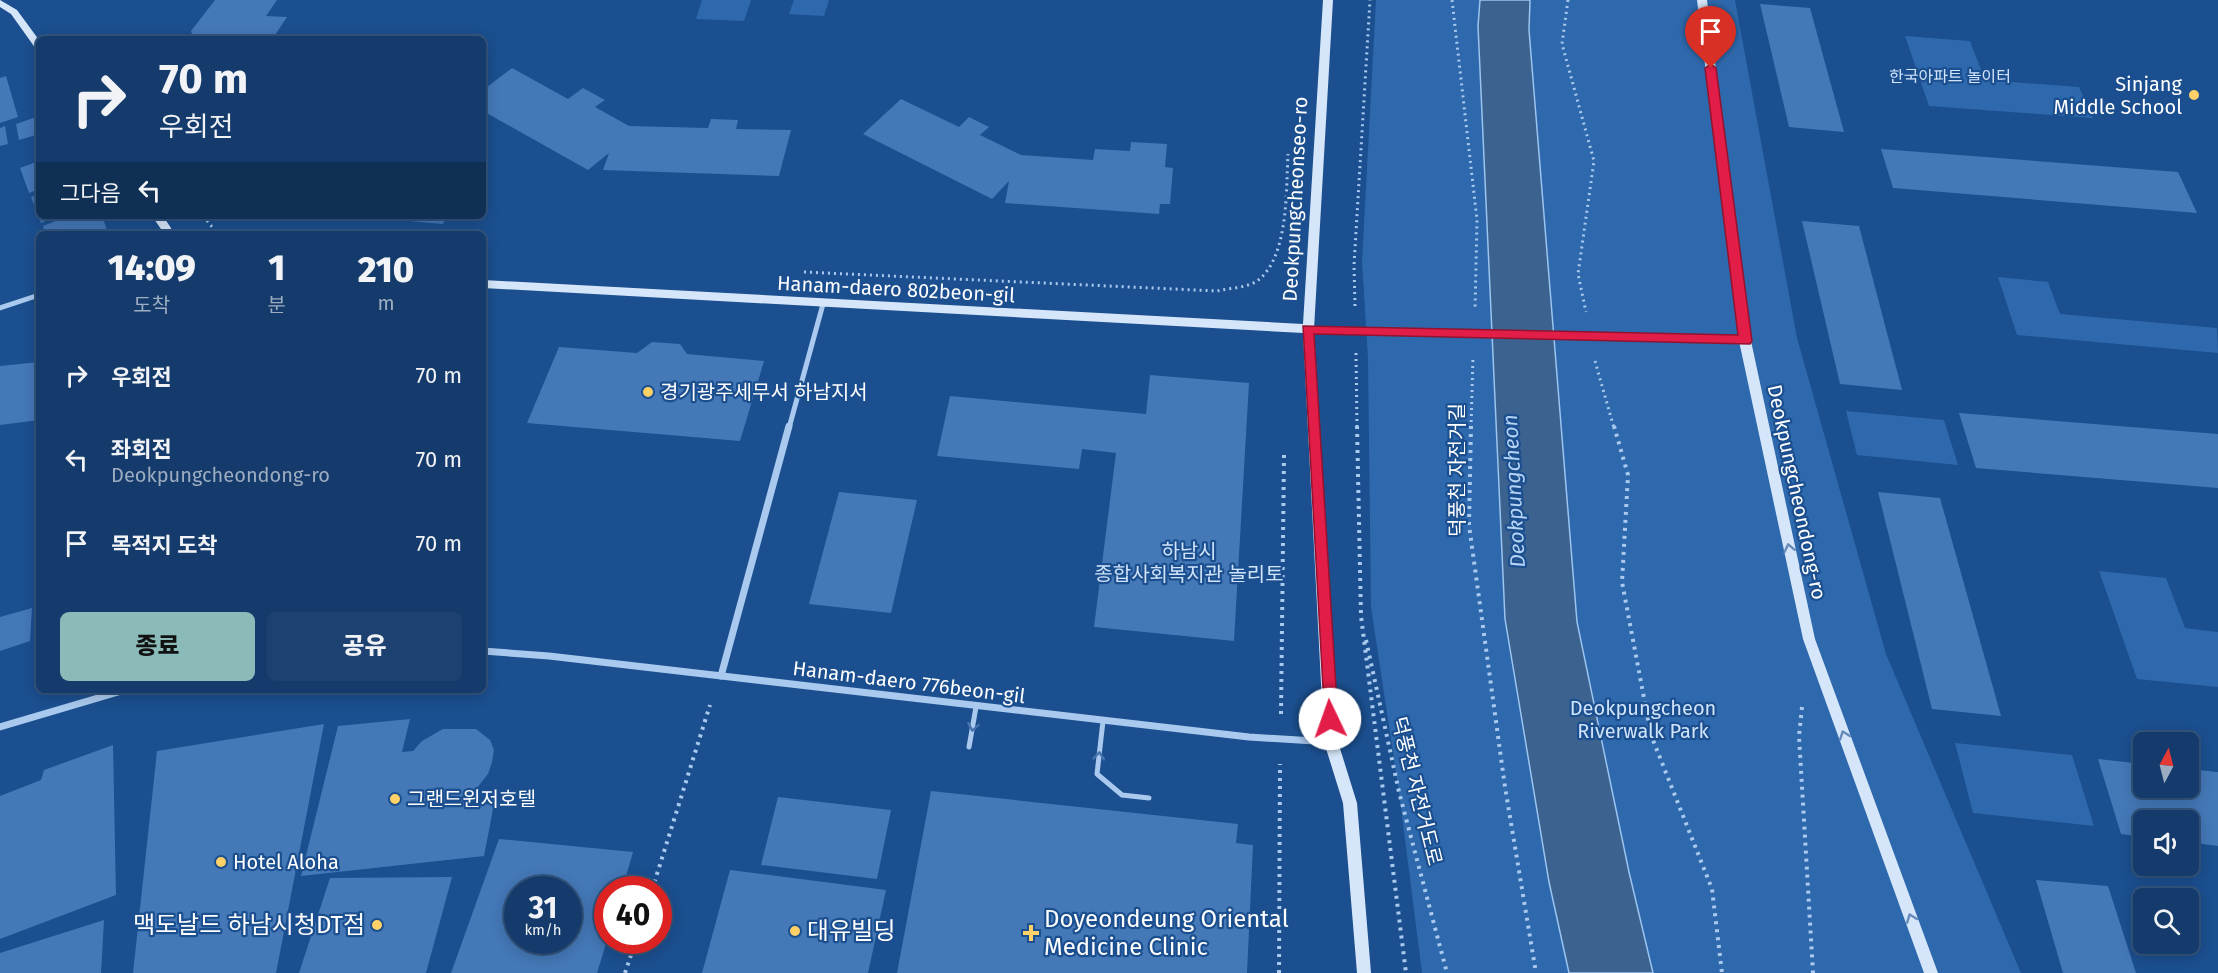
<!DOCTYPE html>
<html lang="ko">
<head>
<meta charset="utf-8">
<style>
  :root { --surface:#143b6b; --page:#1d4271; --text:#f1f3f6; --muted:#9dadc1; --line:#33557e; --accent:#8bbbb9 }
  body { margin:0; font-family:"Fira Sans","Noto Sans KR",sans-serif; background:var(--page); color:var(--text); height:100vh; display:flex; flex-direction:column; font-size:22px; white-space:nowrap }
  * { box-sizing:border-box; margin:0 }
  p { font-size:20px; color:var(--muted) }
  .icon { flex:none; width:33px; height:33px; fill:none; stroke:currentColor; stroke-width:2; stroke-linecap:round; stroke-linejoin:round }
  .map { position:relative; flex:1; overflow:hidden }
  .side { position:absolute; left:36px; top:231px; width:450px; height:462px; display:flex; flex-direction:column; background:var(--surface); border-radius:9px; box-shadow:0 3px 15px #0003,0 0 0 2px var(--line) }
  .side>* { flex:none }
  .guide { position:absolute; left:36px; top:36px; width:450px; height:183px; border-radius:9px; box-shadow:0 3px 15px #0003,0 0 0 2px var(--line); background:#143b6b; color:var(--text); overflow:hidden }
  .needle { width:39px; rotate:7deg }
  .fabs { position:absolute; left:2133px; top:732px; display:grid; gap:12px }
  .fabs a { display:grid; place-items:center; width:66px; height:66px; border-radius:9px; background:var(--surface); box-shadow:0 3px 15px #0003,0 0 0 2px var(--line); font-size:30px }
  .speed { position:absolute; left:504px; top:876px; display:flex; gap:12px; font-size:30px; font-weight:700; text-align:center }
  .speed>* { display:grid; place-content:center; width:78px; height:78px; border-radius:50%; background:var(--surface); box-shadow:0 3px 15px #0003,0 0 0 2px var(--line); line-height:1 }
  .speed small { font-size:15px; font-weight:400 }
  .speed .limit { border:9px solid #d22; background:#fff; color:#111 }
  .pin { position:absolute; display:grid; place-items:center; width:51px; height:51px; color:#fff; margin:-62px -26px; border-radius:50% 50% 50% 0; rotate:-45deg; box-shadow:0 0 6px #0007 }
  .pin .icon { rotate:45deg }
  .me { position:absolute; width:66px; margin:-33px; rotate:357deg; stroke-linejoin:round; filter:drop-shadow(0 0 4px #0008) }
  .turn { display:flex; align-items:center; gap:21px; height:126px; padding:0 24px; font-size:27px }
  .turn .icon { width:78px; height:78px; stroke-width:2.5 }
  .turn b { display:block; font-size:42px; line-height:51px }
  .then { display:flex; align-items:center; height:57px; padding:0 24px; background:#0003; gap:12px; font-size:22px }
  .eta { display:flex; justify-content:space-evenly; align-items:center; height:102px; text-align:center }
  .eta b { font-size:36px; font-weight:800; line-height:42px }
  .button { display:flex; gap:12px; margin-top:auto; padding:12px 24px }
  .button a { flex:1; height:69px; border-radius:9px; background:var(--accent); color:#111; font-size:24px; font-weight:800; line-height:69px; text-align:center }
  .button a+a { background:var(--page); color:var(--text) }
  ul { padding:0; list-style:none }
  li { display:flex; align-items:center; gap:18px; height:84px; padding:0 24px }
  li div { flex:1 }
  li b { display:block; font-size:22px }
  li em { font-style:normal }
  .map>svg:first-child { display:block }
</style>
</head>
<body>
<div class="map">
<svg width="2218" height="973" viewBox="0 0 2218 973">
  <rect width="100%" height="100%" fill="#1b4f8f"/>
  <!-- green -->
  <g fill="#2e69ad">
    <path d="M702,0H751L744,21L696,19Z"/>
    <path d="M794,0H829L824,16L789,14Z"/>
    <path d="M1376,0H1735L1797,338L1886,654L2021,973H1422L1399,792L1371,607L1368,358L1362,262Z"/>
    <path d="M1905,36L1970,41L1985,80L2079,87L2093,118L1929,106Z"/>
    <path d="M1998,277L2048,282L2060,314L2217,328L2218,353L2017,335Z"/>
    <path d="M1846,411L1944,420L1958,465L1857,455Z"/>
    <path d="M2099,571L2166,578L2185,628L2218,632V687L2137,679Z"/>
    <path d="M1955,743L2072,755L2094,826L1973,813Z"/>
  </g>
  <!-- water -->
  <path fill="#3c6290" stroke="#9cc4f0" stroke-width="1.5" d="M1480,0H1530L1529,30L1577,622L1629,872L1653,973H1569L1549,882L1505,619L1478,26Z"/>
  <!-- building -->
  <g fill="#4478b7" fill-rule="evenodd">
    <path d="M215,0H277L266,16L287,17L275,35L261,34L267,39H189L193,37L191,31Z"/>
    <path d="M1760,4L1810,8L1844,132L1789,127Z"/>
    <path d="M512,68L568,99L583,88L605,100L595,107L629,126L708,128L711,119L738,120L736,129L791,130L779,176L603,170L609,153L588,170L483,111V90Z"/>
    <path d="M6,76L18,117L0,123V78Z"/>
    <path d="M901,99L959,127L969,117L989,127L980,135L1021,155L1093,160L1095,149L1130,151L1131,142L1167,144L1165,167L1173,168L1170,204H1160L1159,214L1005,203L1009,181L992,199L863,134Z"/>
    <path d="M39,116V134L19,140L16,124Z"/>
    <path d="M5,126L8,144L0,146V128Z"/>
    <path d="M1881,149L2178,172L2197,213L1893,188Z"/>
    <path d="M39,161V189L29,193L20,168Z"/>
    <path d="M39,194V216H57L41,223L31,197Z"/>
    <path d="M68,216H102L107,230L98,234H45L43,226Z"/>
    <path d="M353,216H447L443,224Z"/>
    <path d="M1802,221L1859,226L1902,390L1840,384Z"/>
    <path d="M652,342L680,344L687,354L764,361L740,441L527,423L559,347L637,353Z"/>
    <path d="M39,362V420L0,425V366Z"/>
    <path d="M1150,375L1249,383L1234,641L1094,627L1116,453L1082,449L1079,469L937,456L950,396L1146,414Z"/>
    <path d="M1959,413L2218,434V488L1976,468Z"/>
    <path d="M839,492L917,500L891,613L809,604Z"/>
    <path d="M1878,492L1940,498L2001,716L1932,709Z"/>
    <path d="M32,608L30,641L0,651V617Z"/>
    <path d="M410,719L402,752L413,751L422,741L443,729H476L490,740L494,750L492,762L488,774L472,794L470,805L494,804L484,856L301,876L338,726Z"/>
    <path d="M324,724L276,973H133L157,751Z"/>
    <path d="M113,745L116,895L0,939V796L41,780L44,770Z"/>
    <path d="M2098,759L2144,764V788H2188V769L2218,772V846L2188,842V820H2144V837L2121,834Z"/>
    <path d="M931,791L1238,824L1236,843L1253,845L1247,973H897Z"/>
    <path d="M778,797L891,810L877,879L761,865Z"/>
    <path d="M499,839L633,852L622,890H608V937L597,973H451ZM518,890H568V940H518Z"/>
    <path d="M730,870L886,890L868,973H702Z"/>
    <path d="M452,877L426,973H299L330,878Z"/>
    <path d="M2036,880L2108,886L2136,973H2063Z"/>
    <path d="M104,920L101,973H0V953Z"/>
  </g>
  <g fill="none" stroke-linecap="round" stroke-linejoin="round">
    <!-- path-far1 -->
    <g stroke="#a9c9ee" stroke-width="3" stroke-dasharray="2 4" stroke-linecap="butt">
      <path d="M1452,0L1477,220L1475,310"/>
      <path d="M1568,0L1562,44L1594,161L1578,274L1586,312"/>
      <path d="M203,216L218,234"/>
      <path d="M804,272L1217,291C1230,288 1246,288 1257,281C1289,258 1286,189 1288,154"/>
      <path d="M1355,306L1354,265L1370,0"/>
      <path d="M1356,353L1357,428"/>
      <path d="M1595,361L1614,428"/>
      <path d="M1471,428L1473,356"/>
    </g>
    <!-- path -->
    <g stroke="#a9c9ee" stroke-width="4" stroke-dasharray="3 5" stroke-linecap="butt">
      <path d="M1357,426L1361,616L1406,973"/>
      <path d="M1471,426L1469,525L1505,787L1536,973"/>
      <path d="M1614,426L1628,475L1622,582L1651,735L1712,889L1722,973"/>
      <path d="M1366,640L1399,792L1447,973"/>
      <path d="M1802,707L1799,736L1813,973"/>
      <path d="M1281,714L1284,455"/>
      <path d="M652,890L710,705"/>
      <path d="M625,973L636,940"/>
      <path d="M1279,973L1280,764"/>
    </g>
    <!-- lane-far1 -->
    <g stroke="#a9c9ee" stroke-width="4">
      <path d="M1310,329L1358,330"/>
      <path d="M1728,339L1743,340"/>
    </g>
    <!-- lane -->
    <g stroke="#a9c9ee" stroke-width="5">
      <path d="M1103,721L1097,774L1122,795L1149,798"/>
      <path d="M969,747L976,707"/>
    </g>
    <!-- street-far1 -->
    <g stroke="#a9c9ee" stroke-width="5">
      <path d="M0,308L39,295"/>
      <path d="M789,428L823,304"/>
    </g>
    <!-- street -->
    <g stroke="#a9c9ee" stroke-width="7">
      <path d="M483,651L549,656L1249,737L1331,742"/>
      <path d="M721,676L789,426"/>
      <path d="M0,727L125,690"/>
    </g>
    <!-- secondary -->
    <g fill="#d6e6fa" fill-rule="evenodd">
      <path d="M0,0L17,10L39,40V50L36,49L11,14L0,7Z"/>
      <path d="M1323,0H1333L1314,329L1338,742L1357,803L1371,973H1357L1343,803L1324,742L1303,333L483,288V280L1303,324Z"/>
      <path d="M1697,0H1707L1751,341L1815,639L1938,973H1924L1803,639L1739,341Z"/>
      <path d="M152,216H163L171,228L170,234H160L161,229Z"/>
    </g>
    <!-- lane-bridge -->
    <path stroke="#a9c9ee" stroke-width="4" d="M1358,330L1728,339"/>
  </g>
  <!-- one-way arrows -->
  <defs><path id="oneway-chevron" d="M-2-3.5L2.5 0L-2 3.5" fill="none" stroke-width="1.6" stroke-linecap="round" stroke-linejoin="round" transform="scale(1.5)"/></defs>
  <g stroke="#668bba">
    <use href="#oneway-chevron" transform="translate(1789 548) rotate(-102)"/>
    <use href="#oneway-chevron" transform="translate(1844 735) rotate(-110)"/>
    <use href="#oneway-chevron" transform="translate(1911 918) rotate(-110)"/>
  </g>
  <g stroke="#4674ac">
    <use href="#oneway-chevron" transform="translate(973 727) rotate(100)"/>
    <use href="#oneway-chevron" transform="translate(1099 756) rotate(-85)"/>
  </g>
  <!-- route -->
  <path fill="#e11d48" stroke="#92132f" stroke-width="1.5" d="M1711,64L1716,68L1752,341L1750,344L1314,334L1338,719L1335,724L1330,726L1325,724L1303,326L1738,335L1705,68Z"/>
  <!-- markers -->
  <g fill="#ffd166" stroke="#1b4f8f" stroke-width="2">
    <circle cx="2194" cy="95" r="6"/>
    <circle cx="648" cy="392" r="6"/>
    <circle cx="395" cy="799" r="6"/>
    <circle cx="221" cy="862" r="6"/>
    <circle cx="377" cy="925" r="6"/>
    <circle cx="795" cy="931" r="6"/>
    <path d="M1028 924h6v6h6v6h-6v6h-6v-6h-6v-6h6z"/>
  </g>
  <g text-anchor="middle" stroke-width="4.5" stroke-linejoin="round" paint-order="stroke">
    <!-- far-park labels -->
    <g font-size="16" fill="#cfe3fa" stroke="#1b4f8f">
      <text x="1950" y="82">한국아파트 놀이터</text>
    </g>
    <!-- poi labels -->
    <g font-size="20" fill="#fff" stroke="#1b4f8f" text-anchor="start">
      <text x="2182" y="91" text-anchor="end">Sinjang<tspan x="2182" dy="23">Middle School</tspan></text>
      <text x="660" y="399">경기광주세무서 하남지서</text>
      <text x="407" y="806">그랜드윈저호텔</text>
      <text x="233" y="869">Hotel Aloha</text>
    </g>
    <!-- street labels -->
    <g font-size="20" fill="#fff" stroke="#1b4f8f">
      <text transform="translate(1295 199) rotate(-87)" y="7">Deokpungcheonseo-ro</text>
      <text transform="translate(896 289) rotate(3)" y="7">Hanam-daero 802beon-gil</text>
      <text transform="translate(1457 470) rotate(-90)" y="7">덕풍천 자전거길</text>
      <text transform="translate(1797 492) rotate(78)" y="7">Deokpungcheondong-ro</text>
      <text transform="translate(909 682) rotate(7)" y="7">Hanam-daero 776beon-gil</text>
      <text transform="translate(1417 791) rotate(76)" y="7">덕풍천 자전거도로</text>
    </g>
    <!-- park labels -->
    <g font-size="20" fill="#cfe3fa" stroke="#1b4f8f">
      <text x="1189" y="558">하남시<tspan x="1189" dy="23">종합사회복지관 놀리토</tspan></text>
      <text x="1643" y="715">Deokpungcheon<tspan x="1643" dy="23">Riverwalk Park</tspan></text>
    </g>
    <!-- water labels -->
    <g font-size="21" font-style="italic" fill="#b5d3f5" stroke="#1b4f8f">
      <text transform="translate(1514 491) rotate(-93)" y="7">Deokpungcheon</text>
    </g>
    <!-- near-poi labels -->
    <g font-size="24" fill="#fff" stroke="#1b4f8f" text-anchor="start">
      <text x="1044" y="927">Doyeondeung Oriental<tspan x="1044" dy="28">Medicine Clinic</tspan></text>
      <text x="365" y="933" text-anchor="end">맥도날드 하남시청DT점</text>
      <text x="807" y="939">대유빌딩</text>
    </g>
  </g>
</svg>
<div class="fabs">
<a><svg class="needle" viewBox="-14 -14 28 28"><path d="M0-13l5 13h-10z" fill="#e53935"/><path d="M0 13l5-13h-10z" fill="#9dadc1"/></svg></a>
<a><svg class="icon" aria-label="sound" viewBox="0 0 24 24"><path d="M4 9h4l5-4v14l-5-4H4zM17 9q2 3 0 6"/></svg></a>
<a><svg class="icon" aria-label="search" viewBox="0 0 24 24"><circle cx="10" cy="10" r="6"/><path d="M15 15l6 6"/></svg></a>
</div>
<div class="speed"><div>31<small>km/h</small></div><div class="limit">40</div></div>
<div class="pin" style="left:1711px;top:68px;background:#d93025"><svg class="icon" aria-label="arrive" viewBox="0 0 24 24"><path d="M6 21V4h12l-3 4 3 4H6"/></svg></div>
<svg class="me" style="left:1330px;top:719px" viewBox="-20 -20 40 40"><circle r="19" fill="#fff"/><path d="M0-13L10 11 0 6-10 11z" fill="#e11d48"/></svg>
<div class="guide">
<div class="turn"><svg class="icon" aria-label="right" viewBox="0 0 24 24"><path d="M7 20v-9h11M14 6l5 5-5 5"/></svg><div><b>70 m</b>우회전</div></div>
<div class="then">그다음<svg class="icon" aria-label="left" viewBox="0 0 24 24"><path d="M17 20v-9H6M10 6l-5 5 5 5"/></svg></div>
</div>
<section class="side">
<div class="eta">
<div><b>14:09</b><p>도착</p></div>
<div><b>1</b><p>분</p></div>
<div><b>210</b><p>m</p></div>
</div>
<ul>
<li><svg class="icon" aria-label="right" viewBox="0 0 24 24"><path d="M7 20v-9h11M14 6l5 5-5 5"/></svg><div><b>우회전</b></div><em>70 m</em></li>
<li><svg class="icon" aria-label="left" viewBox="0 0 24 24"><path d="M17 20v-9H6M10 6l-5 5 5 5"/></svg><div><b>좌회전</b><p>Deokpungcheondong-ro</p></div><em>70 m</em></li>
<li><svg class="icon" aria-label="arrive" viewBox="0 0 24 24"><path d="M6 21V4h12l-3 4 3 4H6"/></svg><div><b>목적지 도착</b></div><em>70 m</em></li>
</ul>
<div class="button"><a>종료</a><a>공유</a></div>
</section>
</div>
</body>
</html>
